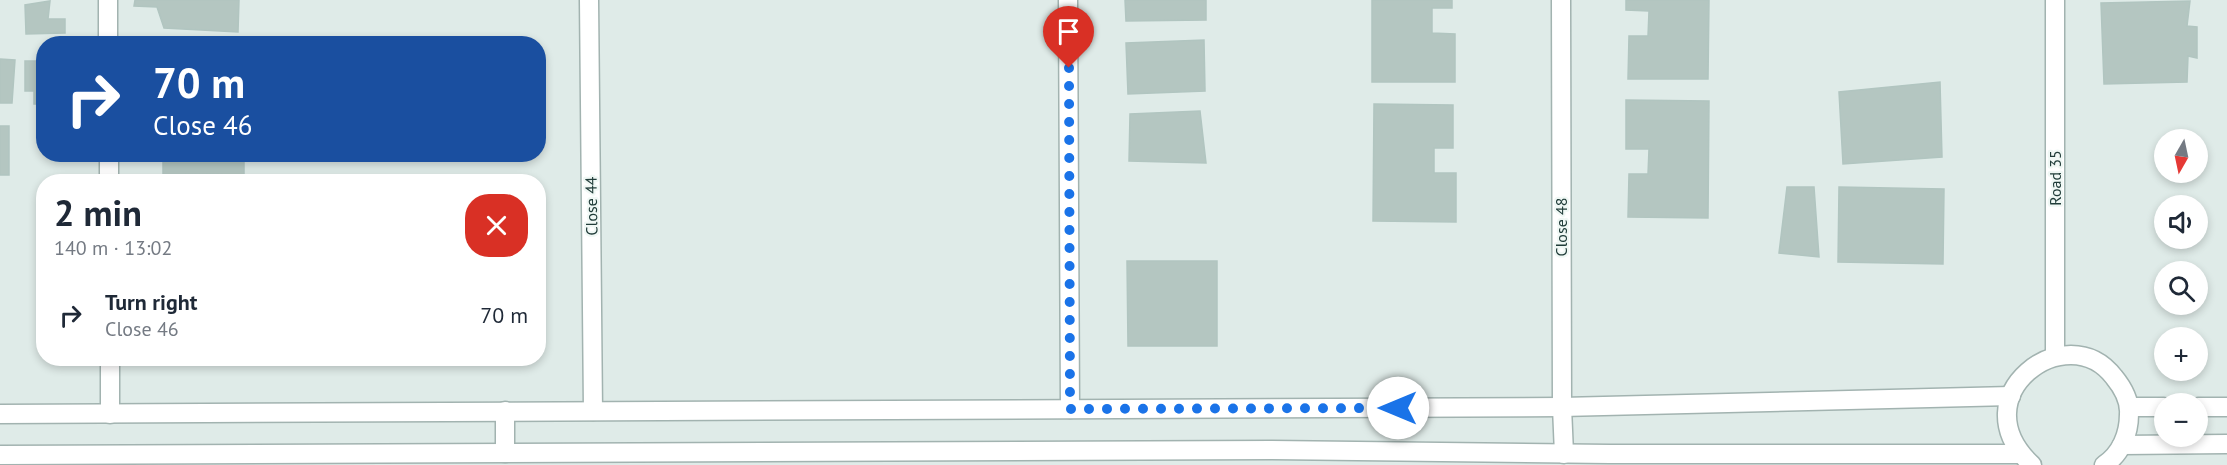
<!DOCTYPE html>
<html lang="en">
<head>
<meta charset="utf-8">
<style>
  :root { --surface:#fff; --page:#f2f2f3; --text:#1f2937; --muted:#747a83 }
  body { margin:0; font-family:"PT Sans",sans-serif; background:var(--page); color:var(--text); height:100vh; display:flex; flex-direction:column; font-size:22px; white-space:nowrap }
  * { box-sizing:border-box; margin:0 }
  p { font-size:20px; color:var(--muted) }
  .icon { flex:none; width:33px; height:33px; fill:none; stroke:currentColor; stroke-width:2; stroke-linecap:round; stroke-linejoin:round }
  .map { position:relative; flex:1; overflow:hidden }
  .details { position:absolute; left:36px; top:174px; width:510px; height:192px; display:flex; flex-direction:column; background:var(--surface); border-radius:24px; box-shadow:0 3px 9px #0003 }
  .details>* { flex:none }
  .banner { position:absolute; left:36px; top:36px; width:510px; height:126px; border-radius:24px; box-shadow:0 3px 9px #0003; background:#1a4fa0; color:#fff; overflow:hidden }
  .needle { width:39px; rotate:189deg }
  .buttons { position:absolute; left:2154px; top:129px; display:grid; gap:12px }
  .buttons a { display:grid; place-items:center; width:54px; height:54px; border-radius:50%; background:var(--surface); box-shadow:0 3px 9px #0003; font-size:30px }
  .pin { position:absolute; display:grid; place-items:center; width:51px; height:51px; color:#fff; margin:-62px -26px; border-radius:50% 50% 50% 0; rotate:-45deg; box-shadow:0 0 6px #0007 }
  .pin .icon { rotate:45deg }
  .me { position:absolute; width:66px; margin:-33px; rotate:270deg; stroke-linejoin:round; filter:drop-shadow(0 0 4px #0008) }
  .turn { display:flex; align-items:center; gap:21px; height:126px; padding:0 18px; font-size:27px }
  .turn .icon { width:78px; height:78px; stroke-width:2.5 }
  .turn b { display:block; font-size:42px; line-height:51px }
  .round { display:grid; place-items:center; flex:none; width:63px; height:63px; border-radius:24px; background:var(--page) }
  .headline { display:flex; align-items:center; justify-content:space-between; height:102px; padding:0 18px }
  h1 { font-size:36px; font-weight:700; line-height:45px }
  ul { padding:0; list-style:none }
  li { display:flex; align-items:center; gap:18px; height:78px; padding:0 18px }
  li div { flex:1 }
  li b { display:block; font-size:22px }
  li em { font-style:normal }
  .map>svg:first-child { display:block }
</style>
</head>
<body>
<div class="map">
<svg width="2227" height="465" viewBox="0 0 2227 465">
  <rect width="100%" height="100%" fill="#dfebe8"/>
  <!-- building -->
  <g fill="#b4c6c1" stroke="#b1c5c0" stroke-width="1.5">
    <path d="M135,0H239L238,32L164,28L157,7L134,6Z"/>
    <path d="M1125,0H1206V20L1126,21Z"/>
    <path d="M1372,0H1452V8H1432V33L1455,34V82H1372Z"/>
    <path d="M1626,0H1709L1708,79H1628L1629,36H1648L1649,11L1626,10Z"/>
    <path d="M50,1L48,19H65V33L26,34L25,5Z"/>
    <path d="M2190,1L2187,26L2197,27V58L2188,56L2187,82L2104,84L2101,3Z"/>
    <path d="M1204,40L1205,91L1128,94L1126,43Z"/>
    <path d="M0,59L15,60L12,103H0Z"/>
    <path d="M25,61H44V104H34V91H25Z"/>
    <path d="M1940,82L1942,157L1843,164L1839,92Z"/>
    <path d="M1626,100L1709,101L1708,218L1628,217L1629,174H1648L1649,149H1626Z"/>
    <path d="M1374,104L1453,105V148H1434V173H1456V222L1373,221Z"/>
    <path d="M1200,111L1206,163L1129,161L1130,114Z"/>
    <rect x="0" y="126" width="9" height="49"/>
    <path d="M163,154H244V174L163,175Z"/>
    <path d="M1787,187H1814L1819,257L1779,253Z"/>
    <path d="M1839,187L1944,189L1943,264L1838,262Z"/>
    <path d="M1127,261H1217V346H1128Z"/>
  </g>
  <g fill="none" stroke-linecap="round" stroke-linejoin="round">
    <defs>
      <g id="minor">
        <path d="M108,0V44"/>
        <path d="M589,0L593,411"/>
        <path d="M1068,0L1070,409"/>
        <path d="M1561,0L1562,407L1564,454"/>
        <path d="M2055,0V356"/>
        <path d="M109,154V182"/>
        <path d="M110,358V414"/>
        <path d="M505,453V411"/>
      </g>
      <g id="tertiary">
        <path d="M2129,407H2164"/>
        <path d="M2198,407H2227"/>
        <path d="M0,414L1562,407L2011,396"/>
        <path d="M2122,445L2227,444"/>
        <path d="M0,455L1272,450L1610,454H2020"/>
        <path d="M2032,465C1958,396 2067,315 2114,377C2123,388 2130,400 2129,414C2129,434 2121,454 2104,465"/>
      </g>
    </defs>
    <!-- minor casing -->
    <use href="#minor" stroke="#a2b3b0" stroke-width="21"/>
    <!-- tertiary casing -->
    <use href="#tertiary" stroke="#a2b3b0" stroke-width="21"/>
    <!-- minor -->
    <use href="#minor" stroke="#fff" stroke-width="18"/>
    <!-- tertiary -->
    <use href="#tertiary" stroke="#fff" stroke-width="18"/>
  </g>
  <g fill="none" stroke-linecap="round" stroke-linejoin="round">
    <!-- route -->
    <path stroke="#1a73e8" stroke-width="10" stroke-dasharray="0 18" d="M1069,68L1070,409L1398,408"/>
  </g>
  <g text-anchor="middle" stroke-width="4.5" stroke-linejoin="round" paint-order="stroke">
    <!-- street labels -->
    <g font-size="16" fill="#203c39" stroke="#f0f8f5">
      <text transform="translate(2055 178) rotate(-90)" y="6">Road 35</text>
      <text transform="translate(591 206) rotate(-91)" y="6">Close 44</text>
      <text transform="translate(1561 227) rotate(-90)" y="6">Close 48</text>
    </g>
  </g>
</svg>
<div class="buttons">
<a><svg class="needle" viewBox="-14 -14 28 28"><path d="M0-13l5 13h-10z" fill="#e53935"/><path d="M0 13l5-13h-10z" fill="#747a83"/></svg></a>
<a><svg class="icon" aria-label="sound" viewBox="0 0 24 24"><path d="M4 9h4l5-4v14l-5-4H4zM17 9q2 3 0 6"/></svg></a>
<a><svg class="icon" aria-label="search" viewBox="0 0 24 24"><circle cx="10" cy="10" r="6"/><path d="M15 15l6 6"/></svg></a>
<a>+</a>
<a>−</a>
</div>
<div class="pin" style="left:1069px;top:68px;background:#d93025"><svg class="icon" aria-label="arrive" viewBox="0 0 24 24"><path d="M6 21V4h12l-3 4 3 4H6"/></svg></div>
<svg class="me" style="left:1398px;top:408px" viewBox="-20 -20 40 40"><circle r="19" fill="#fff"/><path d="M0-13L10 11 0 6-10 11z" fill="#1a73e8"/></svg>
<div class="banner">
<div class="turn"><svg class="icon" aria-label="right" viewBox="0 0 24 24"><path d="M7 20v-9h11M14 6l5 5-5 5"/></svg><div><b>70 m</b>Close 46</div></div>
</div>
<section class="details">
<div class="headline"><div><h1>2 min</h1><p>140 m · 13:02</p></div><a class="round" style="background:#d93025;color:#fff"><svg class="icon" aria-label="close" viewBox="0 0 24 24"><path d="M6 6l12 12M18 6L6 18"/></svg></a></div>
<ul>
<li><svg class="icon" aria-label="right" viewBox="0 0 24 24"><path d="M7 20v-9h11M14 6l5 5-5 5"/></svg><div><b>Turn right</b><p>Close 46</p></div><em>70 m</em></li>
</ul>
</section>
</div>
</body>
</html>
